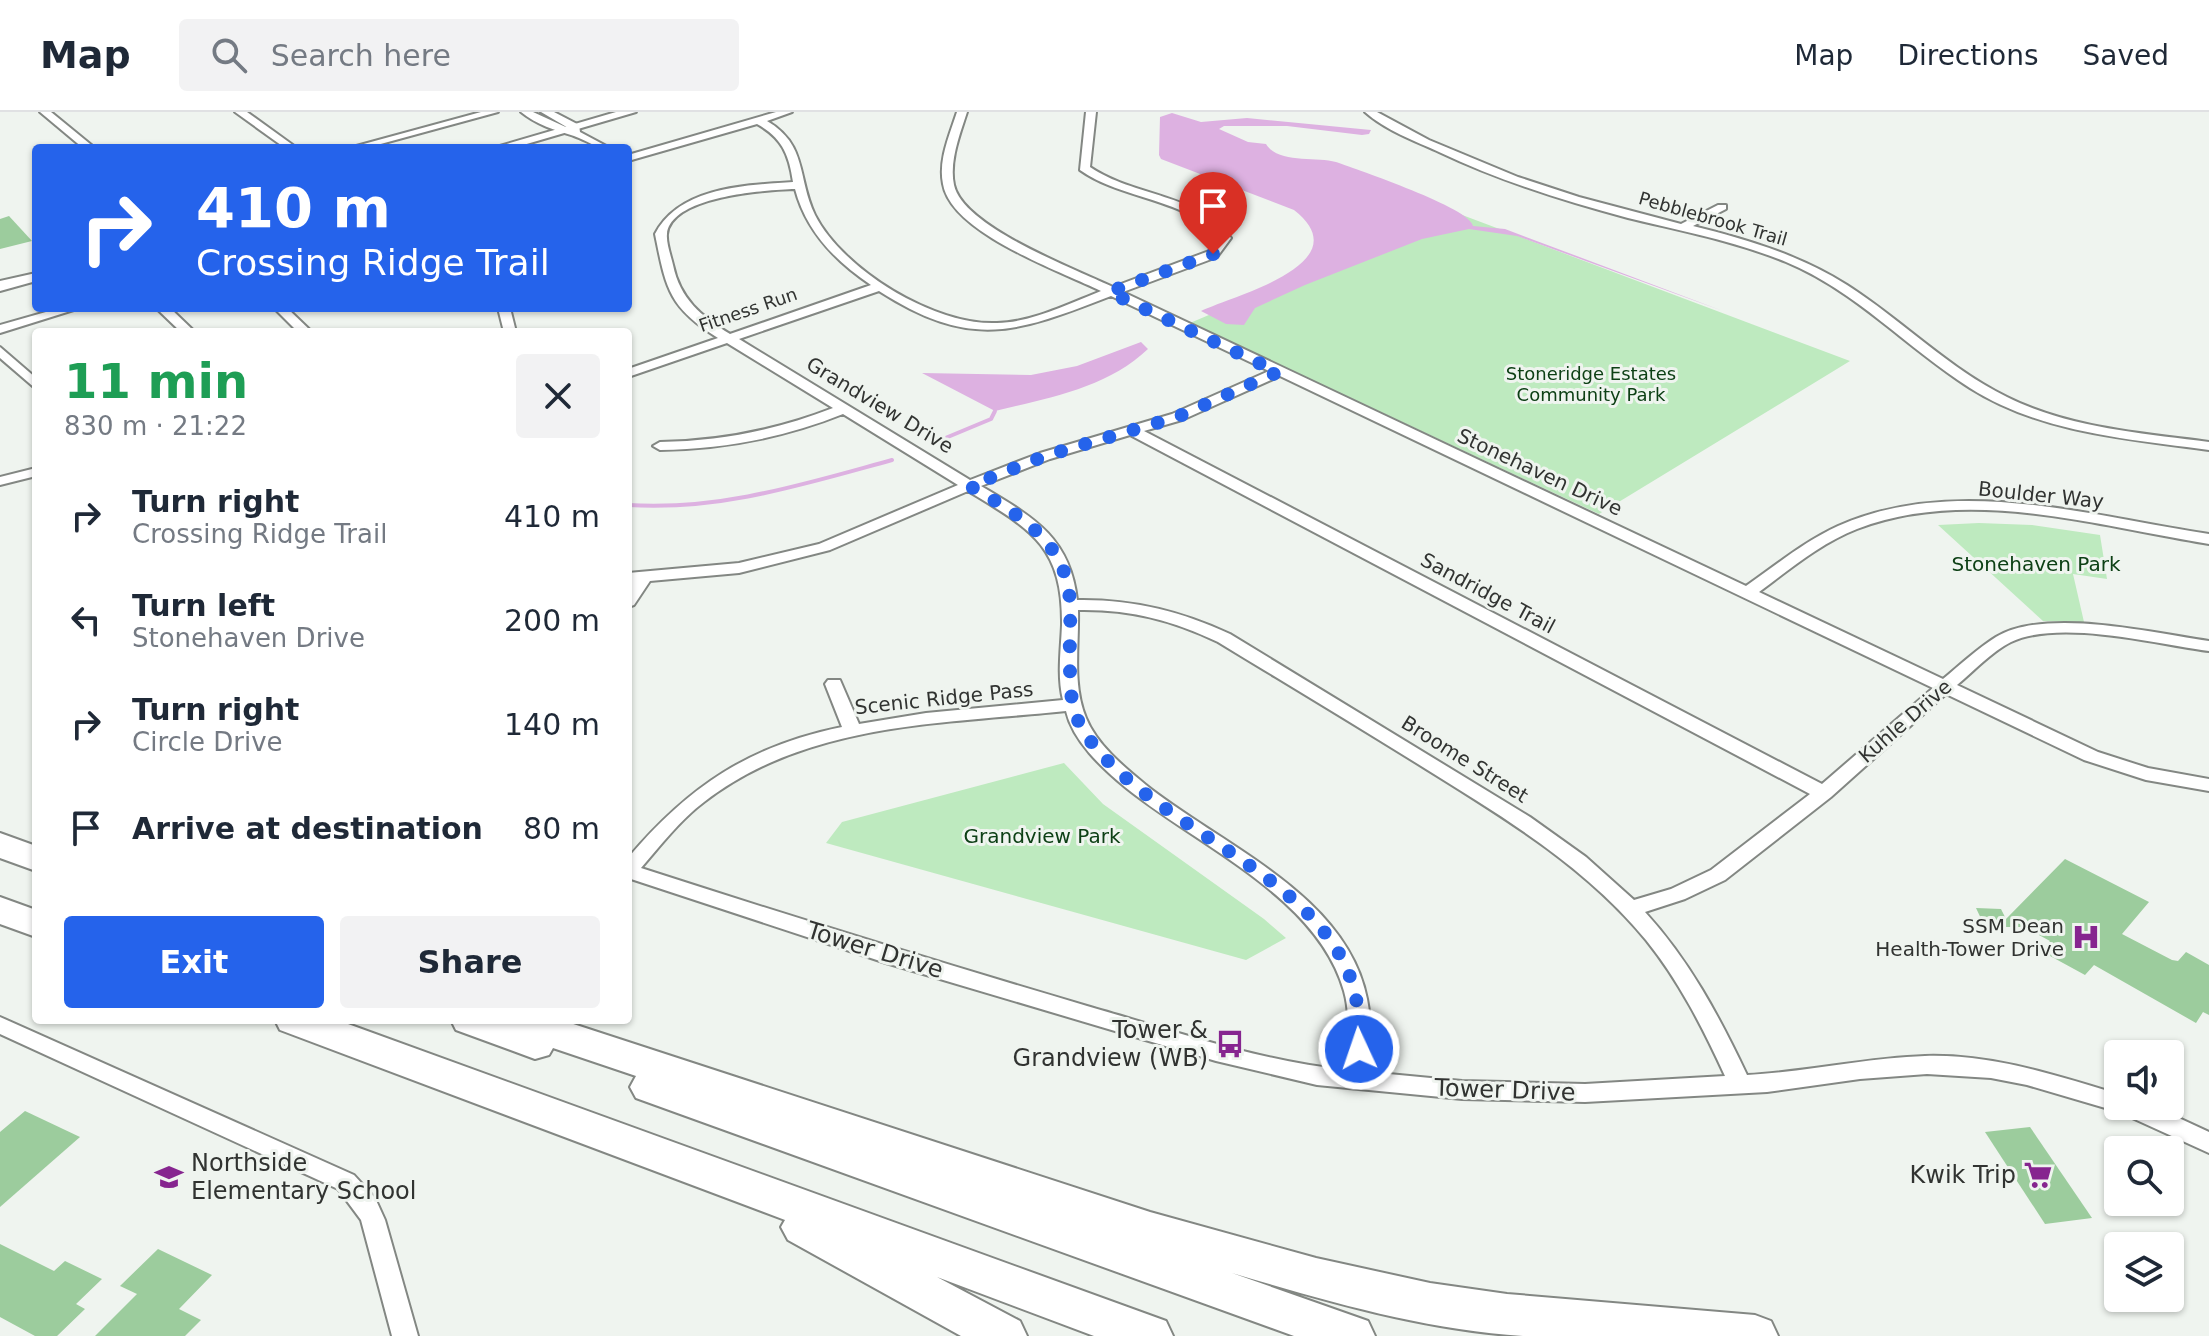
<!DOCTYPE html>
<html lang="en">
<head>
<meta charset="utf-8">
<style>
  :root { --surface:#fff; --page:#f2f2f3; --text:#1f2937; --muted:#747a83; --line:#e0e1e3; --accent:#2563eb }
  body { margin:0; font-family:"DejaVu Sans",sans-serif; background:var(--page); color:var(--text); height:100vh; display:flex; flex-direction:column; font-size:30px; white-space:nowrap }
  * { box-sizing:border-box; margin:0 }
  p { font-size:26px; color:var(--muted) }
  .icon { flex:none; width:44px; height:44px; fill:none; stroke:currentColor; stroke-width:2; stroke-linecap:round; stroke-linejoin:round }
  .map { position:relative; flex:1; overflow:hidden }
  .side { position:absolute; left:32px; top:216px; width:600px; height:696px; display:flex; flex-direction:column; background:var(--surface); border-radius:8px; box-shadow:0 2px 6px #0004 }
  .side>* { flex:none }
  .banner { position:absolute; left:32px; top:32px; width:600px; height:168px; border-radius:8px; box-shadow:0 2px 6px #0004; background:#2563eb; color:#fff; overflow:hidden }
  .tools { position:absolute; left:2104px; top:928px; display:grid; gap:16px }
  .tools a { display:grid; place-items:center; width:80px; height:80px; border-radius:8px; background:var(--surface); box-shadow:0 2px 6px #0004; font-size:40px }
  .pin { position:absolute; display:grid; place-items:center; width:68px; height:68px; color:#fff; margin:-82px -34px; border-radius:50% 50% 50% 0; rotate:-45deg; box-shadow:0 0 8px #0007 }
  .pin .icon { rotate:45deg }
  .me { position:absolute; width:88px; margin:-44px; rotate:357deg; stroke-linejoin:round; filter:drop-shadow(0 0 6px #0008) }
  .turn { display:flex; align-items:center; gap:28px; height:168px; padding:0 32px; font-size:36px }
  .turn .icon { width:104px; height:104px; stroke-width:2.5 }
  .turn b { display:block; font-size:56px; line-height:68px }
  .round { display:grid; place-items:center; flex:none; width:84px; height:84px; border-radius:8px; background:var(--page) }
  .overview { display:flex; align-items:center; justify-content:space-between; height:136px; padding:0 32px }
  h1 { font-size:48px; font-weight:700; line-height:60px; color:#1e9e55 }
  .primary-button { display:flex; gap:16px; margin-top:auto; padding:16px 32px }
  .primary-button a { flex:1; height:92px; border-radius:8px; background:var(--accent); color:#fff; font-size:32px; font-weight:700; line-height:92px; text-align:center }
  .primary-button a+a { background:var(--page); color:var(--text) }
  ul { padding:0; list-style:none }
  li { display:flex; align-items:center; gap:24px; height:104px; padding:0 32px }
  li div { flex:1 }
  li b { display:block; font-size:30px }
  li em { font-style:normal }
  header { display:flex; align-items:center; gap:48px; box-sizing:border-box; height:112px; padding:0 40px; background:var(--surface); border-bottom:2px solid var(--line) }
  header strong { font-size:38px }
  nav { display:flex; gap:44px; margin-inline-start:auto; font-size:28px }
  .search { width:560px; height:72px; background:var(--page); display:flex; align-items:center; gap:20px; box-sizing:border-box; padding:0 28px; border-radius:8px; color:var(--muted); font-size:30px }
  .map>svg:first-child { display:block }
</style>
</head>
<body>
<header>
<strong>Map</strong>
<div class="search"><svg class="icon" aria-label="search" viewBox="0 0 24 24"><circle cx="10" cy="10" r="6"/><path d="M15 15l6 6"/></svg>Search here</div>
<nav><a>Map</a><a>Directions</a><a>Saved</a></nav>
</header>
<div class="map">
<svg width="2209" height="1224" viewBox="0 0 2209 1224">
  <rect width="100%" height="100%" fill="#eff4ef"/>
  <!-- green -->
  <g fill="#beeabf">
    <path d="M1316,48L1850,249L1599,402L1190,211L1384,129Z"/>
    <path d="M1979,411L2032,413L2100,423L2107,467L2073,462L2084,510L2043,509L1938,413Z"/>
    <path d="M1064,651L1103,692L1264,807L1286,826L1246,848L826,731L842,710Z"/>
  </g>
  <!-- water -->
  <g fill="#ddb1e1">
    <path d="M1172,1L1201,10L1247,6L1371,18L1369,22L1362,23L1287,14H1224L1219,17L1248,30L1266,32C1278,52 1316,44 1336,50C1358,58 1471,96 1473,114L1505,117L1723,199L1517,124L1469,117L1422,127L1305,173L1255,196L1244,213L1226,212L1201,199C1231,184 1363,152 1294,98L1161,47L1159,43L1160,5Z"/>
    <path d="M1141,230L1148,237C1107,276 1049,286 995,299L922,261L1031,263L1077,254Z"/>
  </g>
  <g fill="none" stroke-linecap="round" stroke-linejoin="round">
    <!-- stream -->
    <g stroke="#ddb1e1" stroke-width="4">
      <path d="M931,332L991,307L995,299"/>
      <path d="M628,393C720,399 804,372 892,348"/>
    </g>
  </g>
  <!-- building -->
  <g fill="#9ccc9d">
    <path d="M9,104L32,129L0,137V107Z"/>
    <path d="M2065,747L2149,790L2122,822L2172,848L2178,849L2186,840L2209,853V903L2203,900L2196,911L2094,853L2085,863L2041,839L2050,829L2024,815H1985L1976,796L2001,797L2006,807Z"/>
    <path d="M25,999L80,1025L0,1095V1020Z"/>
    <path d="M2030,1015L2092,1106L2045,1112L1985,1020Z"/>
    <path d="M0,1132L54,1159L65,1149L102,1167L76,1192L85,1197L57,1224H35L0,1205Z"/>
    <path d="M158,1137L212,1163L179,1197L201,1208L185,1224H95L137,1182L120,1174Z"/>
  </g>
  <g fill="none" stroke-linecap="round" stroke-linejoin="round">
    <defs>
      <g id="minor">
        <path d="M40,0H51L95,36H83Z"/>
        <path d="M235,0H247L297,36H285Z"/>
        <path d="M481,0H498L366,36H349Z"/>
        <path d="M521,0H533L570,17L541,0H554L579,13L580,20L610,36C595,36 588,29 574,24C555,18 537,13 521,0Z"/>
        <path d="M776,0H792L767,9C808,33 797,66 815,103C843,158 935,214 997,211C1033,210 1068,192 1101,179C1060,159 951,121 943,72C938,48 950,22 957,0H967C960,22 949,49 954,73C963,115 1075,157 1113,175L1209,139L1219,126C1187,86 1122,88 1080,58L1086,0H1096L1090,55C1134,85 1197,81 1231,126L1217,145L1123,180L1746,474C1776,453 1805,429 1838,414C1955,362 2089,404 2209,422V432C2096,414 1969,374 1857,417C1821,431 1790,457 1759,480L1943,567C1960,553 1978,536 1996,525C2046,495 2153,521 2209,529V539C2155,532 2060,507 2011,530C1992,539 1973,560 1957,573L2098,640L2148,656L2209,667V679L2146,668L2084,648L1946,582L1831,685L1725,768L1685,787L1645,800C1689,848 1719,904 1747,963C1806,960 1865,946 1925,944C1992,942 2055,963 2118,982V994H2153L2209,1020V1041L2119,1000L2027,973L1991,966L1927,962L1860,967L1767,980L1585,990L1462,987L1317,973L1216,949L886,851L628,766V746C689,674 749,634 842,615L825,572L828,568H840L859,612L926,601L1063,588C1057,564 1061,538 1062,513C1063,433 1030,417 968,379L830,438L739,461L650,469L634,493L628,495V477L632,470L628,471V461L739,451L819,432L958,373L843,302C783,326 725,337 660,338L653,334L660,330C722,329 776,318 833,296L727,231L628,265V257L718,226C668,195 666,176 655,122C679,75 746,73 793,70C789,42 782,26 757,12L628,49V43ZM795,77C806,119 835,149 871,173L730,222C701,204 680,187 673,153C671,144 666,131 667,122C671,84 766,78 795,77ZM879,179C971,238 1016,221 1111,184L1269,259L1172,302L1040,341L970,368L739,227ZM1280,264L1933,576L1822,672L1144,319L1182,308ZM1130,323L1810,682L1711,758L1671,777L1634,788L1586,745L1530,705L1230,522C1181,499 1132,487 1077,488C1070,424 1031,404 981,374L1050,347ZM1078,498C1129,497 1172,508 1218,530C1287,572 1357,614 1426,657C1505,706 1586,755 1646,828C1679,869 1703,916 1725,964L1585,972L1462,969L1368,960C1370,936 1372,911 1367,887C1347,783 1221,733 1146,673C1124,655 1097,633 1086,606C1072,573 1079,533 1078,498ZM1066,599C1073,629 1102,656 1125,675C1196,733 1317,784 1344,879C1351,904 1348,932 1346,958C1258,949 1172,918 1087,894C938,850 790,804 641,756C661,733 680,708 704,690C807,610 942,612 1066,599Z"/>
        <path d="M1365,0H1377L1429,28L1518,65L1579,85L1681,112L1718,93H1726V97L1693,114C1746,127 1800,143 1847,173C1902,208 1948,256 2007,285C2069,316 2141,321 2209,330V338C2128,327 2041,321 1970,276C1907,236 1856,179 1786,150C1735,129 1681,119 1628,106C1564,89 1500,69 1439,40C1415,29 1385,18 1365,0Z"/>
        <path d="M60,196H80L0,221V213Z"/>
        <path d="M156,196H170L195,220H181Z"/>
        <path d="M274,196H287L312,220H298Z"/>
        <path d="M498,196H510L516,220H504Z"/>
        <path d="M0,235L36,266V277L0,246Z"/>
        <path d="M36,356V364L0,373V365Z"/>
        <path d="M0,905L354,1063L375,1086L385,1108L418,1224H392L361,1108L338,1077L0,922Z"/>
      </g>
      <g id="tertiary">
        <path d="M616,0H636L513,36H493Z"/>
        <path d="M36,161V169L0,179V169Z"/>
      </g>
      <g id="motorway">
        <path d="M0,721L36,734V759L0,746Z"/>
        <path d="M0,785L36,798V825L0,812Z"/>
        <path d="M275,908H337L1166,1209L1173,1224H1094L937,1165L1020,1209L1027,1224H961L788,1128L781,1115L785,1108L280,918Z"/>
        <path d="M451,908H561L1150,1100L1316,1146L1430,1171L1507,1182L1755,1203L1771,1209L1778,1224C1693,1224 1607,1224 1523,1224C1425,1218 1326,1189 1232,1161L1368,1209L1375,1224H1294L636,986L630,975L636,964L553,936L549,943L535,947L456,918Z"/>
      </g>
    </defs>
    <!-- minor casing -->
    <use href="#minor" stroke="#838783" stroke-width="4"/>
    <!-- tertiary casing -->
    <use href="#tertiary" stroke="#838783" stroke-width="4"/>
    <!-- motorway casing -->
    <use href="#motorway" stroke="#838783" stroke-width="4"/>
    <!-- minor -->
    <use href="#minor" fill="#fff" fill-rule="evenodd"/>
    <!-- tertiary -->
    <use href="#tertiary" fill="#fff" fill-rule="evenodd"/>
    <!-- motorway -->
    <use href="#motorway" fill="#fff" fill-rule="evenodd"/>
  </g>
  <g fill="none" stroke-linecap="round" stroke-linejoin="round">
    <!-- route -->
    <path stroke="#2563eb" stroke-width="14" stroke-dasharray="0 25.2" d="M1213,142L1109,180L1278,260L1177,305L1045,344L970,374C1017,402 1068,429 1070,492C1071,514 1069,537 1070,559C1070,585 1073,606 1089,627C1158,720 1322,762 1354,877C1359,897 1359,917 1359,937"/>
  </g>
  <!-- icons -->
  <defs>
    <symbol id="hospital-bare" viewBox="-9 -9 18 18"><path d="M-5-5h3v3.5h4V-5h3V5h-3V1.5h-4V5h-3Z" fill="#86258f" stroke="#eff4ef" stroke-width="2.5" paint-order="stroke"/></symbol>
    <symbol id="bus-bare" viewBox="-9 -9 18 18"><path d="M-5-6H5V4H4V6H2V4H-2V6H-4V4H-5ZM-3.5-4V0h7V-4ZM-3.5 1.2v1.5H-2V1.2ZM2 1.2v1.5H3.5V1.2Z" fill="#86258f" stroke="#eff4ef" stroke-width="2.5" paint-order="stroke"/></symbol>
    <symbol id="supermarket-bare" viewBox="-9 -9 18 18"><path d="M-6-5.5h2.5l.6 2H6L4.5 2H-2.5L-4.4-4H-6ZM-1.5 3.2a1.3 1.3 0 1 0 .1 0ZM3 3.2a1.3 1.3 0 1 0 .1 0Z" fill="#86258f" stroke="#eff4ef" stroke-width="2.5" paint-order="stroke"/></symbol>
    <symbol id="school-bare" viewBox="-9 -9 18 18"><path d="M0-5L7-2L0 1L-7-2ZM-4 1L0 2.5L4 1V4Q0 6-4 4Z" fill="#86258f" stroke="#eff4ef" stroke-width="2.5" paint-order="stroke"/></symbol>
  </defs>
  <g fill-rule="evenodd">
    <use href="#hospital-bare" x="2066" y="805" width="40" height="40"/>
    <use href="#bus-bare" x="1210" y="912" width="40" height="40"/>
    <use href="#supermarket-bare" x="2018" y="1043" width="40" height="40"/>
    <use href="#school-bare" x="149" y="1045" width="40" height="40"/>
  </g>
  <g text-anchor="middle" stroke-width="6" stroke-linejoin="round" paint-order="stroke">
    <!-- far-street labels -->
    <g font-size="18" fill="#313331" stroke="#eff4ef">
      <text transform="translate(1713 107) rotate(16)" y="6">Pebblebrook Trail</text>
      <text transform="translate(748 198) rotate(-19)" y="6">Fitness Run</text>
    </g>
    <!-- far-park labels -->
    <g font-size="18" fill="#0d4015" stroke="#eff4ef">
      <text x="1591" y="268">Stoneridge Estates<tspan x="1591" dy="21">Community Park</tspan></text>
    </g>
    <!-- street labels -->
    <g font-size="20" fill="#313331" stroke="#eff4ef">
      <text transform="translate(880 293) rotate(31)" y="7">Grandview Drive</text>
      <text transform="translate(1540 360) rotate(25)" y="7">Stonehaven Drive</text>
      <text transform="translate(2041 383) rotate(6)" y="7">Boulder Way</text>
      <text transform="translate(1488 481) rotate(28)" y="7">Sandridge Trail</text>
      <text transform="translate(944 586) rotate(-6)" y="7">Scenic Ridge Pass</text>
      <text transform="translate(1905 609) rotate(-41)" y="7">Kuhle Drive</text>
      <text transform="translate(1465 647) rotate(32)" y="7">Broome Street</text>
    </g>
    <!-- park labels -->
    <g font-size="20" fill="#0d4015" stroke="#eff4ef">
      <text x="2036" y="459">Stonehaven Park</text>
      <text x="1042" y="731">Grandview Park</text>
    </g>
    <!-- poi labels -->
    <g font-size="20" fill="#313331" stroke="#eff4ef" text-anchor="end">
      <text x="2064" y="821">SSM Dean<tspan x="2064" dy="23">Health-Tower Drive</tspan></text>
    </g>
    <!-- near-street labels -->
    <g font-size="24" fill="#313331" stroke="#eff4ef">
      <text transform="translate(875 838) rotate(17)" y="8">Tower Drive</text>
      <text transform="translate(1505 978) rotate(2)" y="8">Tower Drive</text>
    </g>
    <!-- near-poi labels -->
    <g font-size="24" fill="#313331" stroke="#eff4ef" text-anchor="end">
      <text x="1208" y="926">Tower &amp;<tspan x="1208" dy="28">Grandview (WB)</tspan></text>
      <text x="191" y="1059" text-anchor="start">Northside<tspan x="191" dy="28">Elementary School</tspan></text>
      <text x="2016" y="1071">Kwik Trip</text>
    </g>
  </g>
</svg>
<div class="tools">
<a><svg class="icon" aria-label="sound" viewBox="0 0 24 24"><path d="M4 9h4l5-4v14l-5-4H4zM17 9q2 3 0 6"/></svg></a>
<a><svg class="icon" aria-label="search" viewBox="0 0 24 24"><circle cx="10" cy="10" r="6"/><path d="M15 15l6 6"/></svg></a>
<a><svg class="icon" aria-label="layers" viewBox="0 0 24 24"><path d="M12 4l9 5-9 5-9-5zM3 14l9 5 9-5"/></svg></a>
</div>
<div class="pin" style="left:1213px;top:142px;background:#d93025"><svg class="icon" aria-label="arrive" viewBox="0 0 24 24"><path d="M6 21V4h12l-3 4 3 4H6"/></svg></div>
<svg class="me" style="left:1359px;top:937px" viewBox="-20 -20 40 40"><circle r="17" fill="#2563eb" stroke="#fff" stroke-width="3"/><path d="M0-11L8 9 0 5-8 9z" fill="#fff"/></svg>
<div class="banner">
<div class="turn"><svg class="icon" aria-label="right" viewBox="0 0 24 24"><path d="M7 20v-9h11M14 6l5 5-5 5"/></svg><div><b>410 m</b>Crossing Ridge Trail</div></div>
</div>
<section class="side">
<div class="overview"><div><h1>11 min</h1><p>830 m · 21:22</p></div><a class="round"><svg class="icon" aria-label="close" viewBox="0 0 24 24"><path d="M6 6l12 12M18 6L6 18"/></svg></a></div>
<ul>
<li><svg class="icon" aria-label="right" viewBox="0 0 24 24"><path d="M7 20v-9h11M14 6l5 5-5 5"/></svg><div><b>Turn right</b><p>Crossing Ridge Trail</p></div><em>410 m</em></li>
<li><svg class="icon" aria-label="left" viewBox="0 0 24 24"><path d="M17 20v-9H6M10 6l-5 5 5 5"/></svg><div><b>Turn left</b><p>Stonehaven Drive</p></div><em>200 m</em></li>
<li><svg class="icon" aria-label="right" viewBox="0 0 24 24"><path d="M7 20v-9h11M14 6l5 5-5 5"/></svg><div><b>Turn right</b><p>Circle Drive</p></div><em>140 m</em></li>
<li><svg class="icon" aria-label="arrive" viewBox="0 0 24 24"><path d="M6 21V4h12l-3 4 3 4H6"/></svg><div><b>Arrive at destination</b></div><em>80 m</em></li>
</ul>
<div class="primary-button"><a>Exit</a><a>Share</a></div>
</section>
</div>
</body>
</html>
